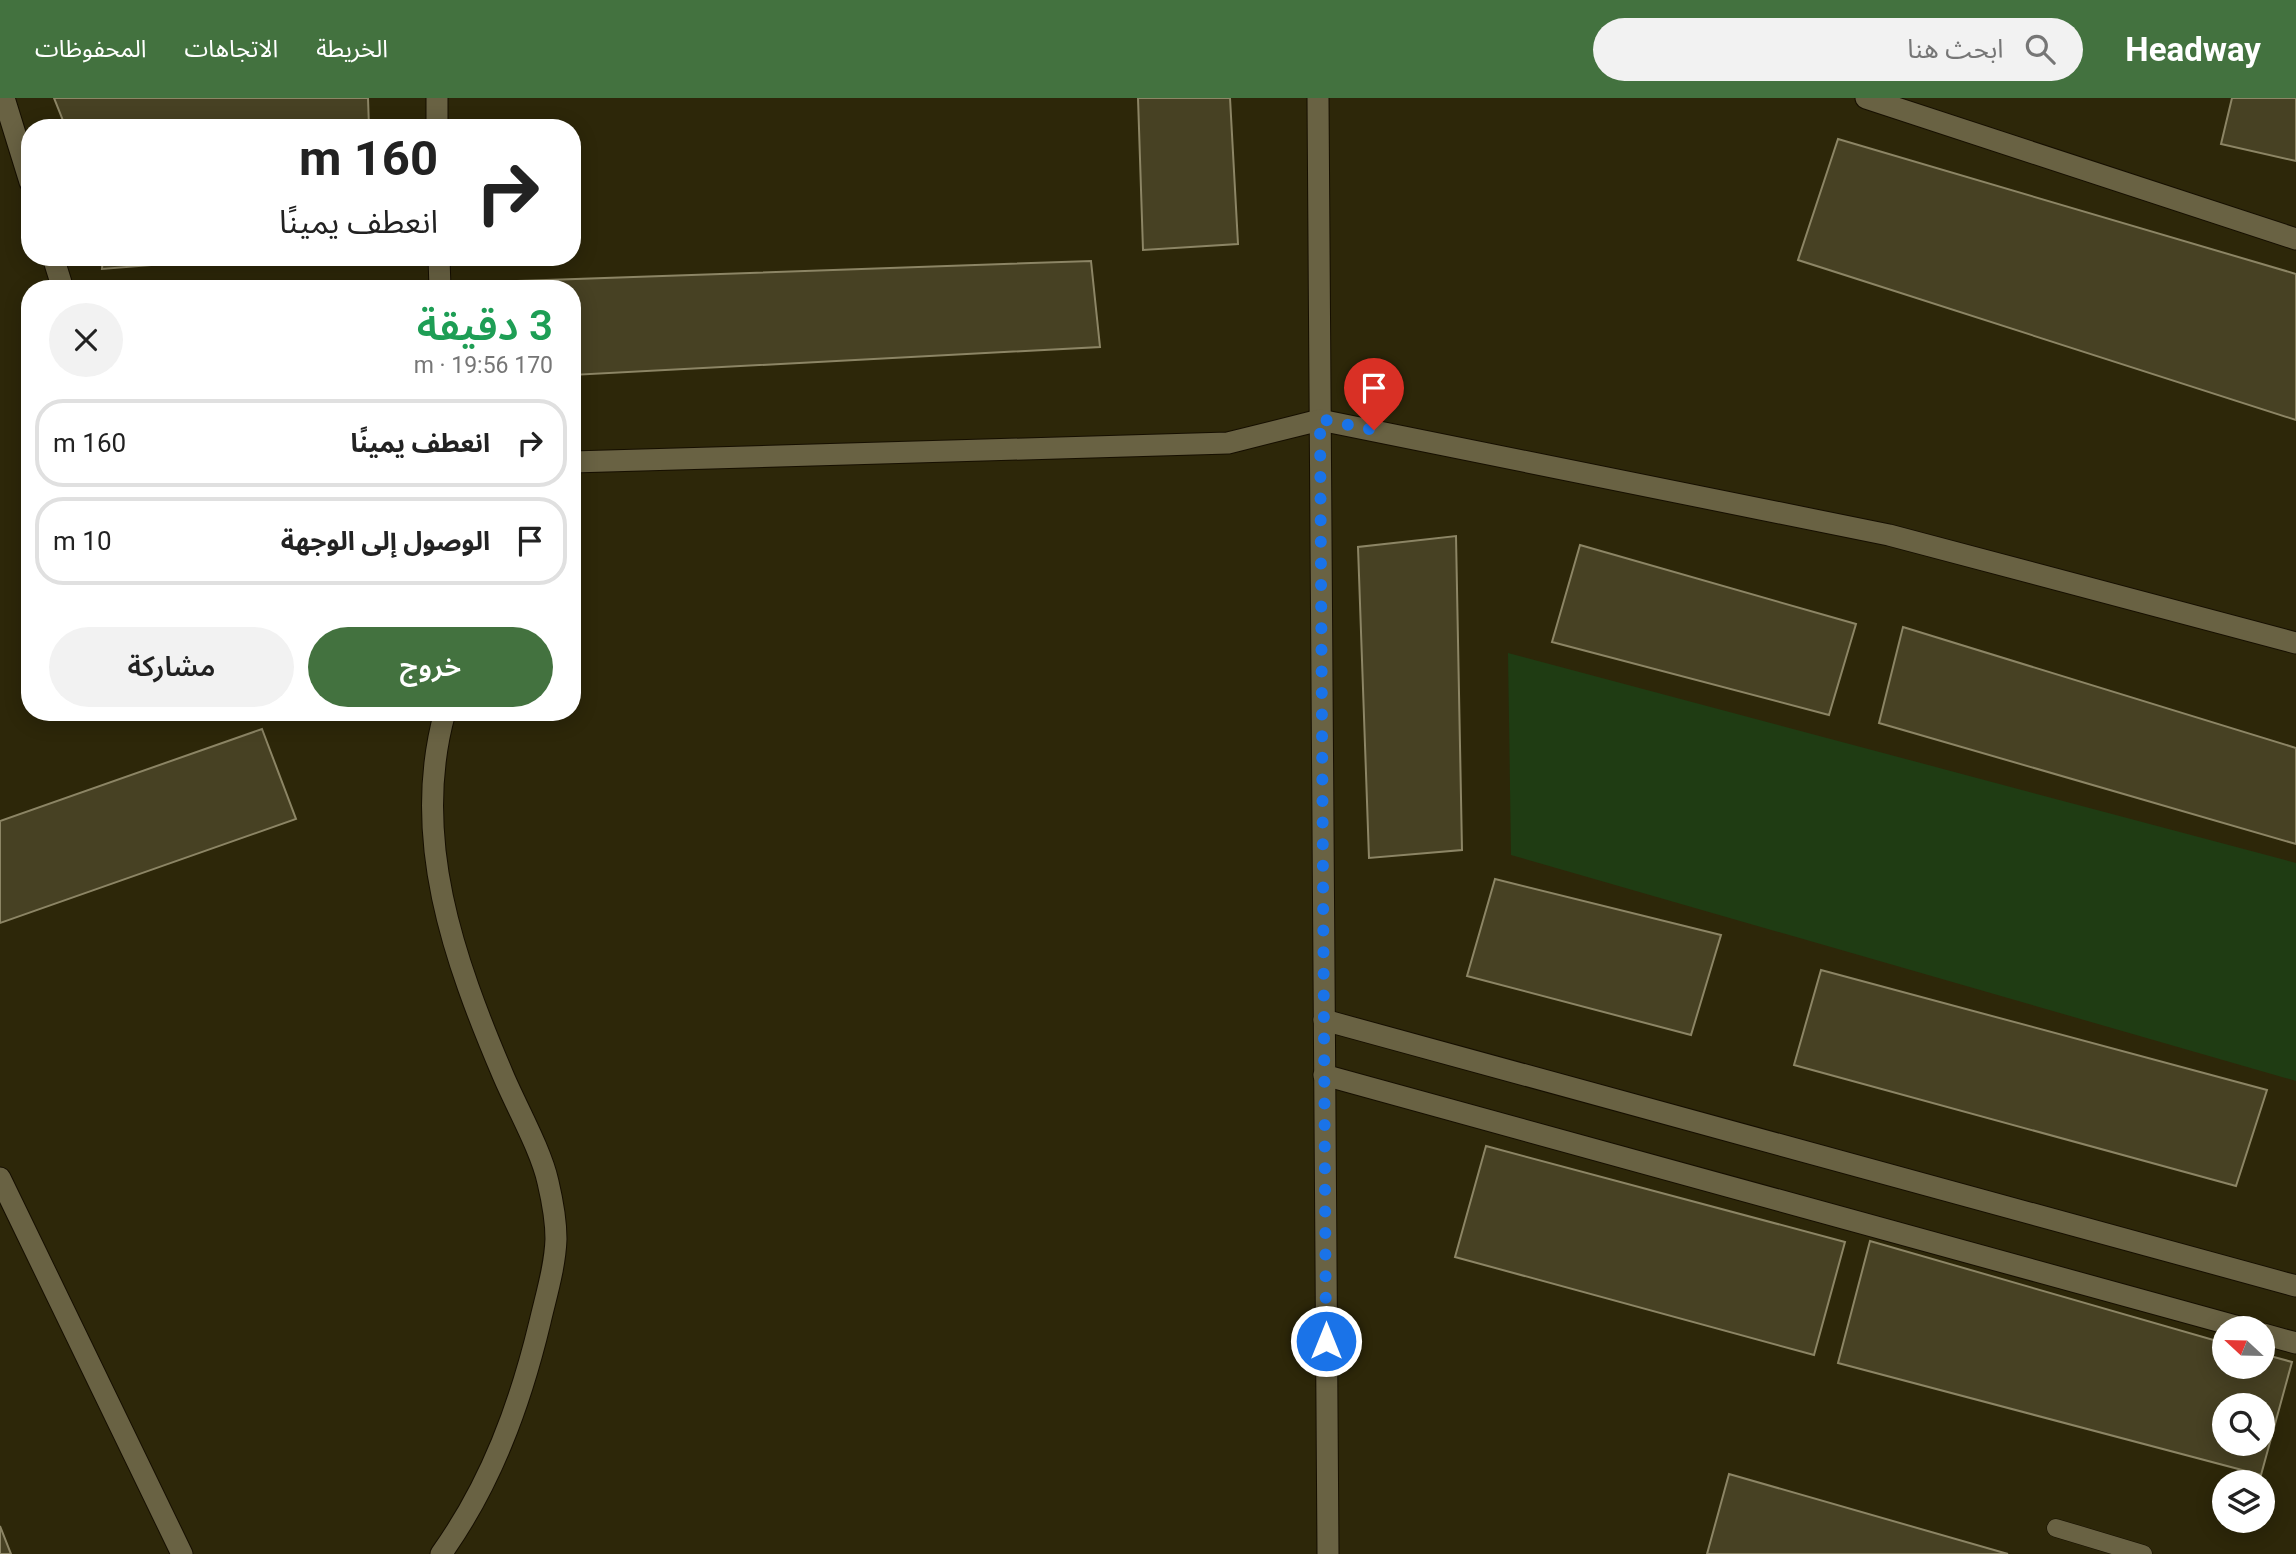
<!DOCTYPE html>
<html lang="ar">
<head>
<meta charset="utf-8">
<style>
  :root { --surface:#fff; --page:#f2f2f2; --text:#222; --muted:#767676; --line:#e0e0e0; --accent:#43723f }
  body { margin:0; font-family:Roboto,"Noto Sans Arabic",sans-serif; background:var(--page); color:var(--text); direction:rtl; height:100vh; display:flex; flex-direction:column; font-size:26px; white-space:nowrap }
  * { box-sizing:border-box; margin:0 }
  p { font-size:23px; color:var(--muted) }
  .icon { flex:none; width:38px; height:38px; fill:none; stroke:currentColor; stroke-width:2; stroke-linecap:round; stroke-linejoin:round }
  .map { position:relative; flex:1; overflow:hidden; direction:ltr }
  .side { position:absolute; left:21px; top:182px; width:560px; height:441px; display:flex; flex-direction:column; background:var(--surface); border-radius:28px; box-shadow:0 4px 18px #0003; direction:rtl }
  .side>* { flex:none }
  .hud { position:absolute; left:21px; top:21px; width:560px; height:147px; border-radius:28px; box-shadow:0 4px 18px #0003; direction:rtl; background:#fff; color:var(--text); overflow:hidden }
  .needle { width:46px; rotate:292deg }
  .fabs { position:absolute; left:2212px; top:1218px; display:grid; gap:14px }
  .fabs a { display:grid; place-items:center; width:63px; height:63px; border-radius:50%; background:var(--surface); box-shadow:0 4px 18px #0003; font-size:35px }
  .pin { position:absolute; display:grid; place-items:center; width:60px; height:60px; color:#fff; margin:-72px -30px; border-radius:50% 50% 50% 0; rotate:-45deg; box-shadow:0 0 7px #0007 }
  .pin .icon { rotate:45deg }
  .me { position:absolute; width:77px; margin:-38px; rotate:0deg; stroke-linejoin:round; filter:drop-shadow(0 0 5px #0008) }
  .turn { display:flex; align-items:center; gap:24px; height:147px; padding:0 28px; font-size:32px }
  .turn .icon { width:91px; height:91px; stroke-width:2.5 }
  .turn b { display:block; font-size:49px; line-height:60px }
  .round { display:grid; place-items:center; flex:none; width:74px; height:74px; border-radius:37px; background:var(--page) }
  .summary { display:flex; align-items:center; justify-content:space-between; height:119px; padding:0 28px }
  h1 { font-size:42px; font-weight:600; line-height:52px; color:#1e9e55 }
  .primary-button { display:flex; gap:14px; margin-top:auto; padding:14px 28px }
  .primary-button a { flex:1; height:80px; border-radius:42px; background:var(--accent); color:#fff; font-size:28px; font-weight:600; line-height:80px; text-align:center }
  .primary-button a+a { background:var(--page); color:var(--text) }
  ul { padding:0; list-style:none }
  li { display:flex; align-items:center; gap:21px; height:88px; margin:0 14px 10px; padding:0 14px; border:4px solid var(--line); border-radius:28px }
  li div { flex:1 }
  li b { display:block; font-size:26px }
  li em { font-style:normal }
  header { display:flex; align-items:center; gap:42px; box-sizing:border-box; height:98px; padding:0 35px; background:var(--accent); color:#fff }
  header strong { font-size:33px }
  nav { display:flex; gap:38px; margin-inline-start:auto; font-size:24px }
  .search { width:490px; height:63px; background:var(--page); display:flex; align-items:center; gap:18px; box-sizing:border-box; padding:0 24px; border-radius:38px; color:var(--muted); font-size:26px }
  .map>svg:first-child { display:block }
</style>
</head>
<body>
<header>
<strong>Headway</strong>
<div class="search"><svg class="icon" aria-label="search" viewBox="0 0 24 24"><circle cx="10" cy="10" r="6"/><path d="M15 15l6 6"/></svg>ابحث هنا</div>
<nav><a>الخريطة</a><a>الاتجاهات</a><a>المحفوظات</a></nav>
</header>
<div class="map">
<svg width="2296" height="1456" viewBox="0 0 2296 1456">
  <rect width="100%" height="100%" fill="#2d2709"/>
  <!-- green -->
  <path fill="#1f3c13" d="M1508,555L2296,765V983L1511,757Z"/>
  <!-- building -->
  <g fill="#474123" stroke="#8c8565" stroke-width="2" fill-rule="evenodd">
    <path d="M54,0H368L369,30H66Z"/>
    <path d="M1138,0H1230L1238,146L1143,152Z"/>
    <path d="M2232,0H2296V63L2221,46Z"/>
    <path d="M1838,41L2296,176V322L1798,162Z"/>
    <path d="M103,159H252L102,171Z"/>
    <path d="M1091,163L1100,249L572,277V191H519L518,183Z"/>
    <path d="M1456,438L1462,752L1369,760L1358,449Z"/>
    <path d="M1580,447L1856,526L1829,617L1552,544Z"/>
    <path d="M1903,529L2296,650V746L1879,625Z"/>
    <path d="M262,631L296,721L0,825V723Z"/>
    <path d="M1495,781L1721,837L1691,937L1467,878Z"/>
    <path d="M1821,872L2267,992L2236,1088L1794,967Z"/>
    <path d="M1486,1048L1845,1144L1814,1257L1455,1159Z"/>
    <path d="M1870,1143L2224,1245V1269H2263V1256L2292,1264L2261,1377L1838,1265ZM2224,1307H2263V1346H2224Z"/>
    <path d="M1729,1376L2008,1456H1707Z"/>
    <path d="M0,1428L11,1456H0Z"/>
  </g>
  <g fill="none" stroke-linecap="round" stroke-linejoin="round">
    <defs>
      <path id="lane" d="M2056,1430L2143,1456"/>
      <g id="street">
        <path d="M4,0L30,84"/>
        <path d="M437,0V30"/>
        <path d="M1318,0L1328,1456"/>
        <path d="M1866,0L2296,141"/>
        <path d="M53,159L63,191"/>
        <path d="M439,159L440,191"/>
        <path d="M572,364L1228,345L1320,322L1889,437L2296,545"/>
        <path d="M1324,922L2296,1188"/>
        <path d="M1324,977L2243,1230"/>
        <path d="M0,1080L182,1456"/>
        <path d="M2263,1236L2296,1245"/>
        <path d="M441,1456C491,1386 520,1307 540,1224C546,1198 555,1169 556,1141C556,1124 552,1101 548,1084C541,1052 516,1008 503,977C454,862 410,739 445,614"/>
      </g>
    </defs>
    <!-- lane casing -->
    <use href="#lane" stroke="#160f00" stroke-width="19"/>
    <!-- street casing -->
    <use href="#street" stroke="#160f00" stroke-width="23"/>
    <!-- lane -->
    <use href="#lane" stroke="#696243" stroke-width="18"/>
    <!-- street -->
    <use href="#street" stroke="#696243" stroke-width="21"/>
  </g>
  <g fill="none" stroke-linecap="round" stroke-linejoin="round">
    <!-- route -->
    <path stroke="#1a73e8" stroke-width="12" stroke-dasharray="0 21.6" d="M1326,1243L1320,321L1374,332"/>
  </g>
</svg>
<div class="fabs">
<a><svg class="needle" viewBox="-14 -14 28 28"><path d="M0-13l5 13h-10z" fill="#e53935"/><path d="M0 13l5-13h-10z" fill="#767676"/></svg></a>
<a><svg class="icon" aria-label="search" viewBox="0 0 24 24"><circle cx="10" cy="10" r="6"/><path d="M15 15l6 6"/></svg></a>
<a><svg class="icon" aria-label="layers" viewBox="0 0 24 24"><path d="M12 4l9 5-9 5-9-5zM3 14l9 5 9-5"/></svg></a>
</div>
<div class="pin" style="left:1374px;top:332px;background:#d93025"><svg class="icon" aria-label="arrive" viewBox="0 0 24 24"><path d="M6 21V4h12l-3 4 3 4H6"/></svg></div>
<svg class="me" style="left:1326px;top:1243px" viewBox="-20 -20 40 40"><circle r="17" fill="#1a73e8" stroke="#fff" stroke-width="3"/><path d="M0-11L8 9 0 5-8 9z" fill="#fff"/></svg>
<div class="hud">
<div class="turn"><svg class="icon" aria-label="right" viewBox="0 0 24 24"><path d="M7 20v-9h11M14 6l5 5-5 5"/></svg><div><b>160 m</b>انعطف يمينًا</div></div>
</div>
<section class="side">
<div class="summary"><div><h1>3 دقيقة</h1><p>170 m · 19:56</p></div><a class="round"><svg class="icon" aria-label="close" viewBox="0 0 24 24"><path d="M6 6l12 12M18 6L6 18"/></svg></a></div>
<ul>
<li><svg class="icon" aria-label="right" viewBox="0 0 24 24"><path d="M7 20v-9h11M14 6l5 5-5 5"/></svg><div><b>انعطف يمينًا</b></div><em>160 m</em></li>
<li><svg class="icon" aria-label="arrive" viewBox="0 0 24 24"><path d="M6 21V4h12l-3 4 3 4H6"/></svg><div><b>الوصول إلى الوجهة</b></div><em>10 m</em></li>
</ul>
<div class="primary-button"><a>خروج</a><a>مشاركة</a></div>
</section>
</div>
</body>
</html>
